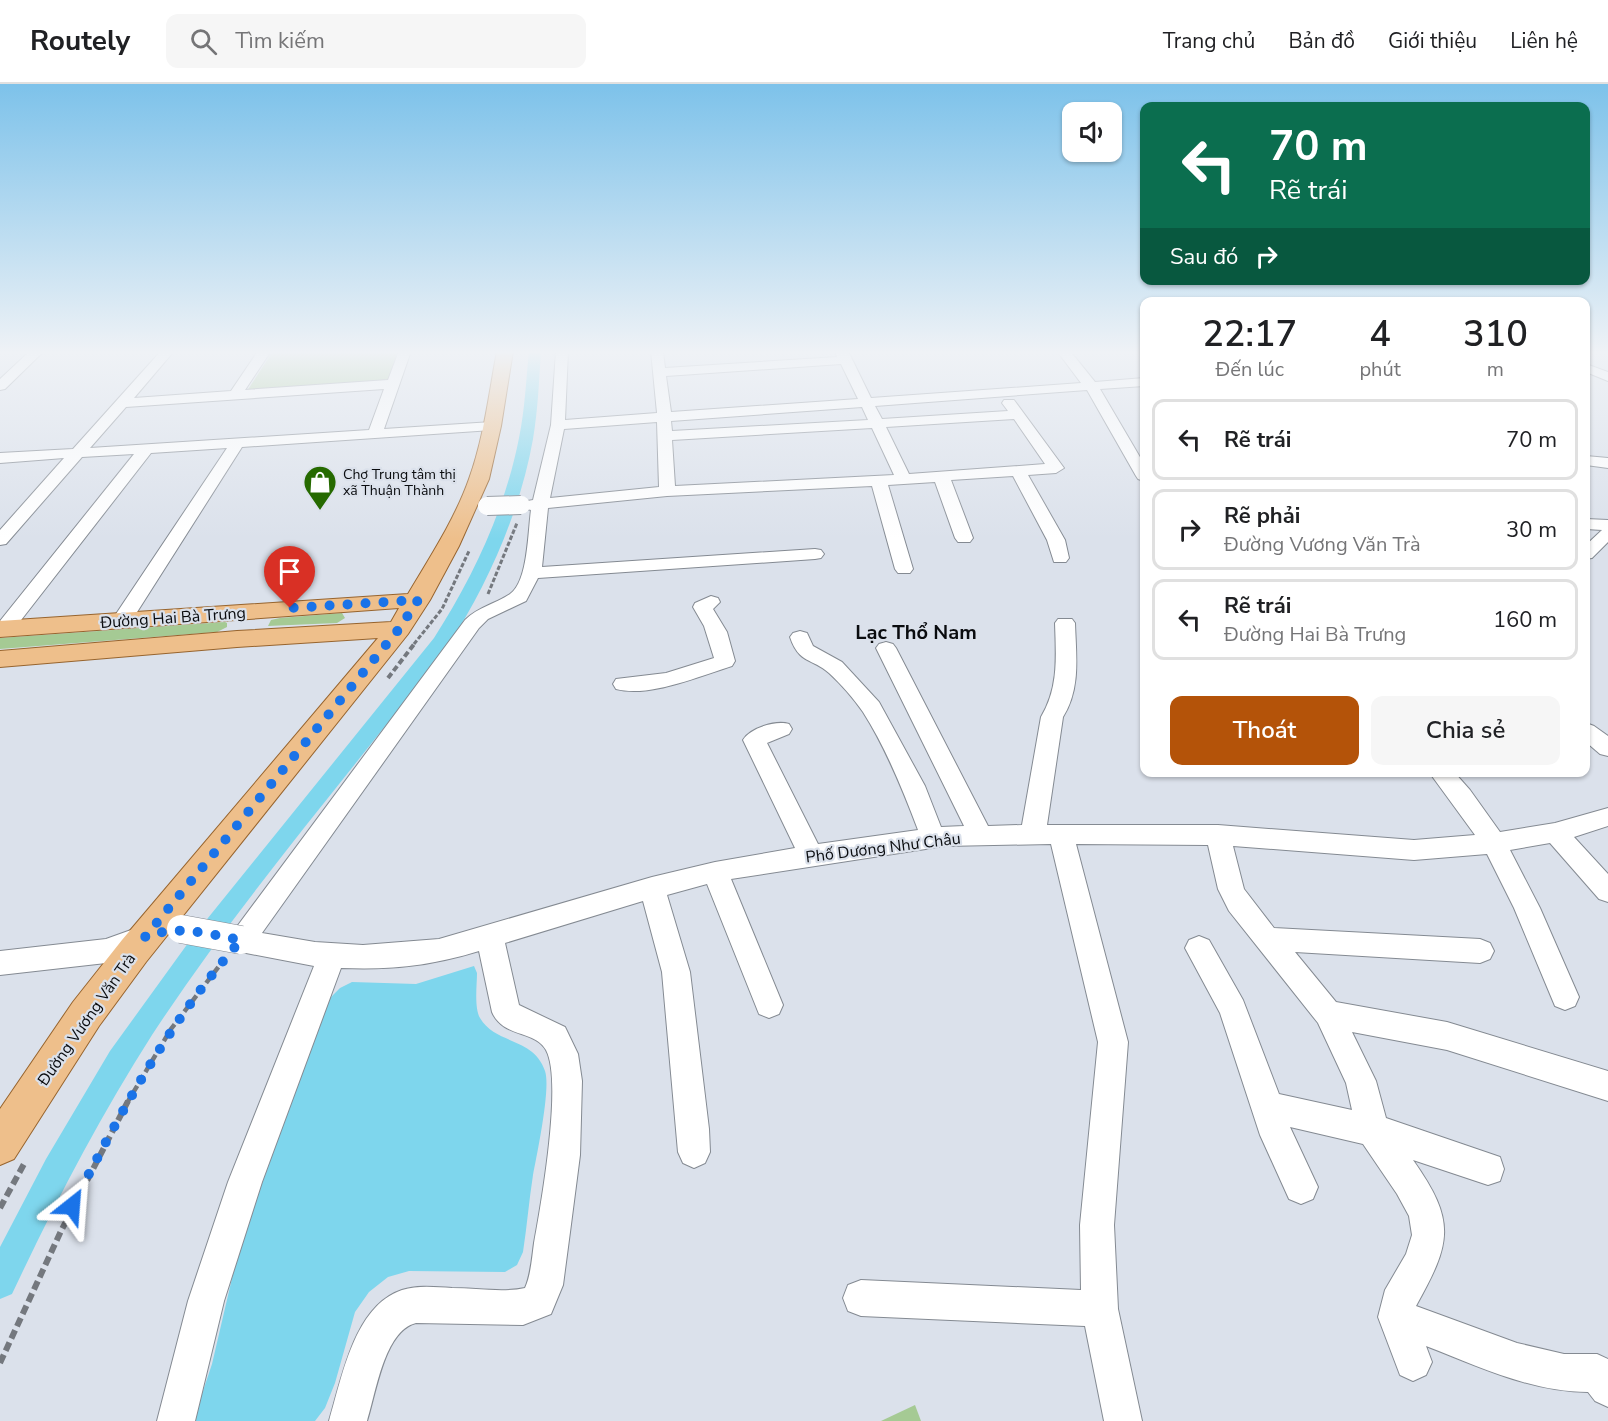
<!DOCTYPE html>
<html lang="vi">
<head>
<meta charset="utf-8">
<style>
  :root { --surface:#fff; --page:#f6f6f6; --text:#202124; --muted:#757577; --line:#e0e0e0; --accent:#b45309 }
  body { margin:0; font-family:"Nunito Sans",sans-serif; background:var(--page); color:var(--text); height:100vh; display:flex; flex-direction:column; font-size:22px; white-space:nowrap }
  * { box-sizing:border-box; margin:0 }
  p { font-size:20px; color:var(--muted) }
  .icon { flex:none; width:33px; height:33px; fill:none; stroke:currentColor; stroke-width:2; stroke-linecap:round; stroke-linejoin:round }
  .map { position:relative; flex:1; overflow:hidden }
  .drawer { position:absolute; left:1140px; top:213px; width:450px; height:480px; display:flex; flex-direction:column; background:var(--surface); border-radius:12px; box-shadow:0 2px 4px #0004 }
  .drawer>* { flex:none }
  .top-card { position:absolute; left:1140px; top:18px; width:450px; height:183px; border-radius:12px; box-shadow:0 2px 4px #0004; background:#0b6e4f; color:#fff; overflow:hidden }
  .fabs { position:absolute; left:1062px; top:18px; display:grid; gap:12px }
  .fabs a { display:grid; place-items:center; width:60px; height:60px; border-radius:12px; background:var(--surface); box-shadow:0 2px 4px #0004; font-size:30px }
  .pin { position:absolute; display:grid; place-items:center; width:51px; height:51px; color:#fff; margin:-62px -26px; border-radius:50% 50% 50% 0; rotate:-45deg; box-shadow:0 0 6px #0007 }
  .pin .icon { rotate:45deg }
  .me { position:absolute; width:66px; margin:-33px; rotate:28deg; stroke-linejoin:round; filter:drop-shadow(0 0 4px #0008) }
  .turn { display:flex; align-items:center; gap:21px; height:126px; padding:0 30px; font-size:27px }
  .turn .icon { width:78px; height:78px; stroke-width:2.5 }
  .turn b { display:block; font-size:42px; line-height:51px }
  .then { display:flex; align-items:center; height:57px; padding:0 30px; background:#0003; gap:12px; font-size:22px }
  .eta { display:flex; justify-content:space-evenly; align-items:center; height:102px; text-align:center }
  .eta b { font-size:36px; font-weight:600; line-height:42px }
  .action { display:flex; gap:12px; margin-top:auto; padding:12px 30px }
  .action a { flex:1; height:69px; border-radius:12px; background:var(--accent); color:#fff; font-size:24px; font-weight:600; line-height:69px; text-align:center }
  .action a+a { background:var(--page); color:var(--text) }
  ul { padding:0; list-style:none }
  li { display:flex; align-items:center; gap:18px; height:81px; margin:0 12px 9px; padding:0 18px; border:3px solid var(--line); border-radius:12px }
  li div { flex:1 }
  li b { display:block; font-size:22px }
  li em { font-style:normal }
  header { display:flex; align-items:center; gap:36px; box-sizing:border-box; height:84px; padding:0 30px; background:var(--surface); border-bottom:2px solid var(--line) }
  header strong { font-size:28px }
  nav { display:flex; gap:33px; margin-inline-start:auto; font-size:21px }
  .search { width:420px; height:54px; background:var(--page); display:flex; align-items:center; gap:15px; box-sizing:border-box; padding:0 21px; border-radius:12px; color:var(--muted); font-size:22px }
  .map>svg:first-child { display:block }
</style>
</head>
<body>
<header>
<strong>Routely</strong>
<div class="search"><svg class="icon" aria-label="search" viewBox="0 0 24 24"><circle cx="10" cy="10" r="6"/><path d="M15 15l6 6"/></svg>Tìm kiếm</div>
<nav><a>Trang chủ</a><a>Bản đồ</a><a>Giới thiệu</a><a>Liên hệ</a></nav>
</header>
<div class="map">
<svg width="1608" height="1337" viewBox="0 0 1608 1337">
  <rect width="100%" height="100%" fill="#dbe1eb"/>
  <!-- green -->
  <g fill="#a5ca94">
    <path d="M273,267H398L388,298L247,307Z"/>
    <path d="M342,529L345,534L337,539L268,542L271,536L280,534Z"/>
    <path d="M225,538L227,539V543L217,548L0,565V554Z"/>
    <path d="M915,1321L921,1337H881Z"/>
  </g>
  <!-- water -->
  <path fill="#7ed6ed" d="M474,882L477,889C477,901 474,923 480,934C496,961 534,953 545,987C551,1004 537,1070 533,1091C529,1116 527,1142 523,1168L517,1181L505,1188L409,1187L388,1193L369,1208L355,1228L335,1299L325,1324L315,1337H193L212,1280L233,1190L259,1108L328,916L340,904L352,898L416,900Z"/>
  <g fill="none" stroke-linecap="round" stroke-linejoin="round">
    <!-- canal -->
    <path fill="#7ed6ed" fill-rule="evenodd" d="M529,267H541C539,296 538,326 533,355C520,428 488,500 448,562C349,691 241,815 152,951C99,1034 54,1121 12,1210L0,1215V1163L46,1075L110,967L191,855L434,554C473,493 505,426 519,354C525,325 526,296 529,267Z"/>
    <defs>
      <g id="minor">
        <path d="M30,267H44L5,305L0,306V295Z"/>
        <path d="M161,267H174L134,314L231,307L258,267H271L245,306L388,296L399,267H411L384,345L492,338L499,342L492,346L242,363L132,536L129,540H115L112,536L227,364L151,369L11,549L0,550V537L134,370L82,373L6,460L0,461V446L64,374L0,379V369L73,365ZM384,305L369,346L90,364L126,323Z"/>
        <path d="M556,267H568L565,336L657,329L651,267H663L665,284L837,273L835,267H848L871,314L1081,299L1057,267H1070L1095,298L1144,294V302L1100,305L1144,380V397L1138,395L1136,392L1087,306L875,322L882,335L1008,327L1002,319L1004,316H1014L1064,384L1056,389L1028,391L1065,456L1069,474L1066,478H1054L1047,456L1013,392L951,396L973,454L970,458H958L955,454L935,398L888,401L913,485L910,489H898L895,485L872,402L667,412L548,424L542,483L815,465L821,466L824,470L821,474L815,475L538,494L526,517L488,535L479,544L262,849L315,858L363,861L439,855L652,793L715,778L795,764L743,656C750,644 776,636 789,640L792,645L789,650L767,659L818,760L918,746C903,706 886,664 863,628C854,615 841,600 829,589C812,574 799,580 790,553L793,549L800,547L807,549L813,562L842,578L879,618L925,702L941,743L964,742L876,564L879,560L886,558L893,560L896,564L988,742L1022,741L1041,633C1059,603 1056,572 1055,539L1058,535H1072L1075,539C1076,572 1081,604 1063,633L1047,741H1218L1414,756L1475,751L1429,688H1454L1470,706L1500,748L1555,739L1608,724V742L1574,753L1608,790V818L1599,815L1550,759L1510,766L1540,824L1579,913L1575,922L1565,926L1555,922L1514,824L1487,770L1414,776L1233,762L1244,805L1274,844L1480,855L1490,859L1494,867L1490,875L1480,879L1295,868L1336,918L1447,938L1608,987V1017L1447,966L1352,948L1376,997L1386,1034L1500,1073L1504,1085L1500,1097L1488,1101L1413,1076C1457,1138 1451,1159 1416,1222L1517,1259L1564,1270H1597L1608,1275V1323L1595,1317L1588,1308C1531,1308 1478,1282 1426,1262L1432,1278L1426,1291L1413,1297L1400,1291L1378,1233L1385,1206L1406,1170L1412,1151L1409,1132L1397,1110L1363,1060L1290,1043L1318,1103L1313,1115L1301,1120L1289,1115L1260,1051L1220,929L1185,864L1189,856L1199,852L1209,856L1243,916L1279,1010L1352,1026L1346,999L1318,939L1229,827L1218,805L1208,761L1076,760L1128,958L1114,1141L1118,1225L1142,1337H1104L1085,1242L861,1232L848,1227L843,1214L848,1201L861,1196L1081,1206L1080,1141L1098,958L1051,760L945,762L731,795L783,921L779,930L769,934L759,930L707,800L667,811L690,888L709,1045L710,1068L705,1079L694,1084L683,1079L678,1068L662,888L643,817L505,859L519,921L565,943L578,970L582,997L580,1071L570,1148L563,1201L551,1230L523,1241L416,1239C384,1247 376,1309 367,1337H329C342,1294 354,1222 402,1206C418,1201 435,1203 452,1204C475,1204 503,1209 525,1204C531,1191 532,1173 534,1159C541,1121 563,997 546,966C535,946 503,954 492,928L479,867C430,882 392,886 341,884L262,1098L224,1217L195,1337H157L188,1217L228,1098L314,882L241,868L231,864L227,856L465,536C478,523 495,520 510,510C528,498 528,447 531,426L522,424L520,421L522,418L533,416L551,341ZM841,280L858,315L671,328L666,292ZM862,323L868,336L672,347L671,337ZM1014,335L1045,380L909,390L886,343ZM657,338L659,403L550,414L564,345ZM872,344L894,391L675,402L672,356Z"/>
        <path d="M1586,280L1608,288V297L1586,288Z"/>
        <path d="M1586,372L1608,374V384L1586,381Z"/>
        <path d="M1586,435L1608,436V458L1592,474L1586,475V461L1602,446L1586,445Z"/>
        <path d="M711,512L718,514L720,518L713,525L727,548L735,577L732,582C700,592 649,614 616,605L613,600L616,595L666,589L714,574L704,542L693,523L695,519Z"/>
        <path d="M1586,639L1594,642L1608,652V672L1600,670L1586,658Z"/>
        <path d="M145,841L155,845L159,853L155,861L106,879L0,891V867L106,855Z"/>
      </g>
      <path id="major" d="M497,267H513L501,342L489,395L459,462L430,516L408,550L146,878L99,942L14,1075L0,1081V1025L73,918L122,856L378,554L237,563L0,583V567L237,547L391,538L399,524L0,553V537L408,510C430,473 455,435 469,395C484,354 489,309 497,267Z"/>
    </defs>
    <!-- minor casing -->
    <use href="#minor" stroke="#848a92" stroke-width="2"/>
    <!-- major casing -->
    <use href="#major" stroke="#97642e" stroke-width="2"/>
    <!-- path-far3 -->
    <g stroke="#74787e" stroke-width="3" stroke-dasharray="4.5 2" stroke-linecap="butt">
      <path d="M488,510L517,439"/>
      <path d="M414,560L442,525L469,467"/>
    </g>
    <!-- path-far2 -->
    <path stroke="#74787e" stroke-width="4" stroke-dasharray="6 3" stroke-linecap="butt" d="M388,594L415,559"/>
    <!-- path-far1 -->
    <path stroke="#74787e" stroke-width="4.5" stroke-dasharray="8 4" stroke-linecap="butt" d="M127,1019L171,945L223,877"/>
    <!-- path -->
    <g stroke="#74787e" stroke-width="6" stroke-dasharray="9 4.5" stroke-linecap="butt">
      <path d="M0,1124L24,1080"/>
      <path d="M0,1279L61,1147L128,1017"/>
    </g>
    <!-- minor -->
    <use href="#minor" fill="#fff" fill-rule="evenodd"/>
    <!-- major -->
    <use href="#major" fill="#eebf8b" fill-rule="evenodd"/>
    <defs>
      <path id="minor-bridge-far1" d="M487,422L521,421"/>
      <path id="minor-bridge" d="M181,845L241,856"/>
    </defs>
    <!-- minor-bridge-far1 casing -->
    <use href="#minor-bridge-far1" stroke="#848a92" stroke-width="20" stroke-linecap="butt"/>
    <!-- minor-bridge casing -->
    <use href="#minor-bridge" stroke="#848a92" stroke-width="29" stroke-linecap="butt"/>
    <!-- minor-bridge-far1 -->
    <use href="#minor-bridge-far1" stroke="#fff" stroke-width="18"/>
    <!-- minor-bridge -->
    <use href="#minor-bridge" stroke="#fff" stroke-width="28"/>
  </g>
  <!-- sky -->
  <linearGradient id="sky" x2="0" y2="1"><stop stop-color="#7dc2ea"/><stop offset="0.59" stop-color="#eff2f6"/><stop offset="1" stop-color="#eff2f6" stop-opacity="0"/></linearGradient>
  <rect width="1608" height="455" fill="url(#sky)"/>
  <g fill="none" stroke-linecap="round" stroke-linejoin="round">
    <!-- route -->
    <path stroke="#1a73e8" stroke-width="10" stroke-dasharray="0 18" d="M72,1122C123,1025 168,939 241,856C206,850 179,840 145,853L399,545L418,516L290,524"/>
  </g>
  <!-- icons -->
  <defs>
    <symbol id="shop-pin" viewBox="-11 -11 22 30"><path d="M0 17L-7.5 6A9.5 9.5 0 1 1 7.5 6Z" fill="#266a00" stroke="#dbe1eb"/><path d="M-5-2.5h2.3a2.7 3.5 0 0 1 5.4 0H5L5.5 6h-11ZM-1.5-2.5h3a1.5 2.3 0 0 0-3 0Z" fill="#fff"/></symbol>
  </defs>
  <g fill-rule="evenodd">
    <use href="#shop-pin" x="301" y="379" width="38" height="52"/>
  </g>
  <g text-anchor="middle" stroke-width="4.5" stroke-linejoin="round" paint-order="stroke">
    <!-- far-poi labels -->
    <g font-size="14" fill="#0a0c0f" stroke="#dbe1eb" text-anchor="start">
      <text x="343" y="395">Chợ Trung tâm thị<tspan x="343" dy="16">xã Thuận Thành</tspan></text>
    </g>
    <!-- street labels -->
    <g font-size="16" fill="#0a0c0f" stroke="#dbe1eb">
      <text transform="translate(173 533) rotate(-4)" y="6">Đường Hai Bà Trưng</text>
      <text transform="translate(883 763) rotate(-7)" y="6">Phố Dương Như Châu</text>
      <text transform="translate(86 935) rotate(-55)" y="6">Đường Vương Văn Trà</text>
    </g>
    <!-- quarter labels -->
    <g font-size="20" font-weight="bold" fill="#0a0c0f" stroke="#dbe1eb">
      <text x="916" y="555">Lạc Thổ Nam</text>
    </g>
  </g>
</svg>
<div class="fabs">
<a><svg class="icon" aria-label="sound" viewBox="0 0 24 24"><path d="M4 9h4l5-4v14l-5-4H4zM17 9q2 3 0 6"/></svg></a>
</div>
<div class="pin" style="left:290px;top:524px;background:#d93025"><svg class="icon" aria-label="arrive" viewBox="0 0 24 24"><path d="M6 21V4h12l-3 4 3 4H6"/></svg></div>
<svg class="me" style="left:72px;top:1122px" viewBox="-20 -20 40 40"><path d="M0-17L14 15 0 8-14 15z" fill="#1a73e8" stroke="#fff" stroke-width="4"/></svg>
<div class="top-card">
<div class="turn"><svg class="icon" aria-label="left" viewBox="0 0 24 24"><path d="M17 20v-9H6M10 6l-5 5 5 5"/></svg><div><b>70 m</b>Rẽ trái</div></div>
<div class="then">Sau đó<svg class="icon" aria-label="right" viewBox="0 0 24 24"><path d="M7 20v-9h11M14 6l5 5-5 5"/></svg></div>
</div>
<section class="drawer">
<div class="eta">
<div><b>22:17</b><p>Đến lúc</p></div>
<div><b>4</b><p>phút</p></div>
<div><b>310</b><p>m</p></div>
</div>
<ul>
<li><svg class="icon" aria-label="left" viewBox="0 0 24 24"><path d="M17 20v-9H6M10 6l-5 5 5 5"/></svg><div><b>Rẽ trái</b></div><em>70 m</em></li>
<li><svg class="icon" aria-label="right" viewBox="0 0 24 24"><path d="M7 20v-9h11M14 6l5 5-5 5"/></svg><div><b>Rẽ phải</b><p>Đường Vương Văn Trà</p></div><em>30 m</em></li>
<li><svg class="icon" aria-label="left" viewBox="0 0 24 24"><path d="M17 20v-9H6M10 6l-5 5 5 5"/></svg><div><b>Rẽ trái</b><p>Đường Hai Bà Trưng</p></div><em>160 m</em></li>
</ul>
<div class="action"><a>Thoát</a><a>Chia sẻ</a></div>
</section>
</div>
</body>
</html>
